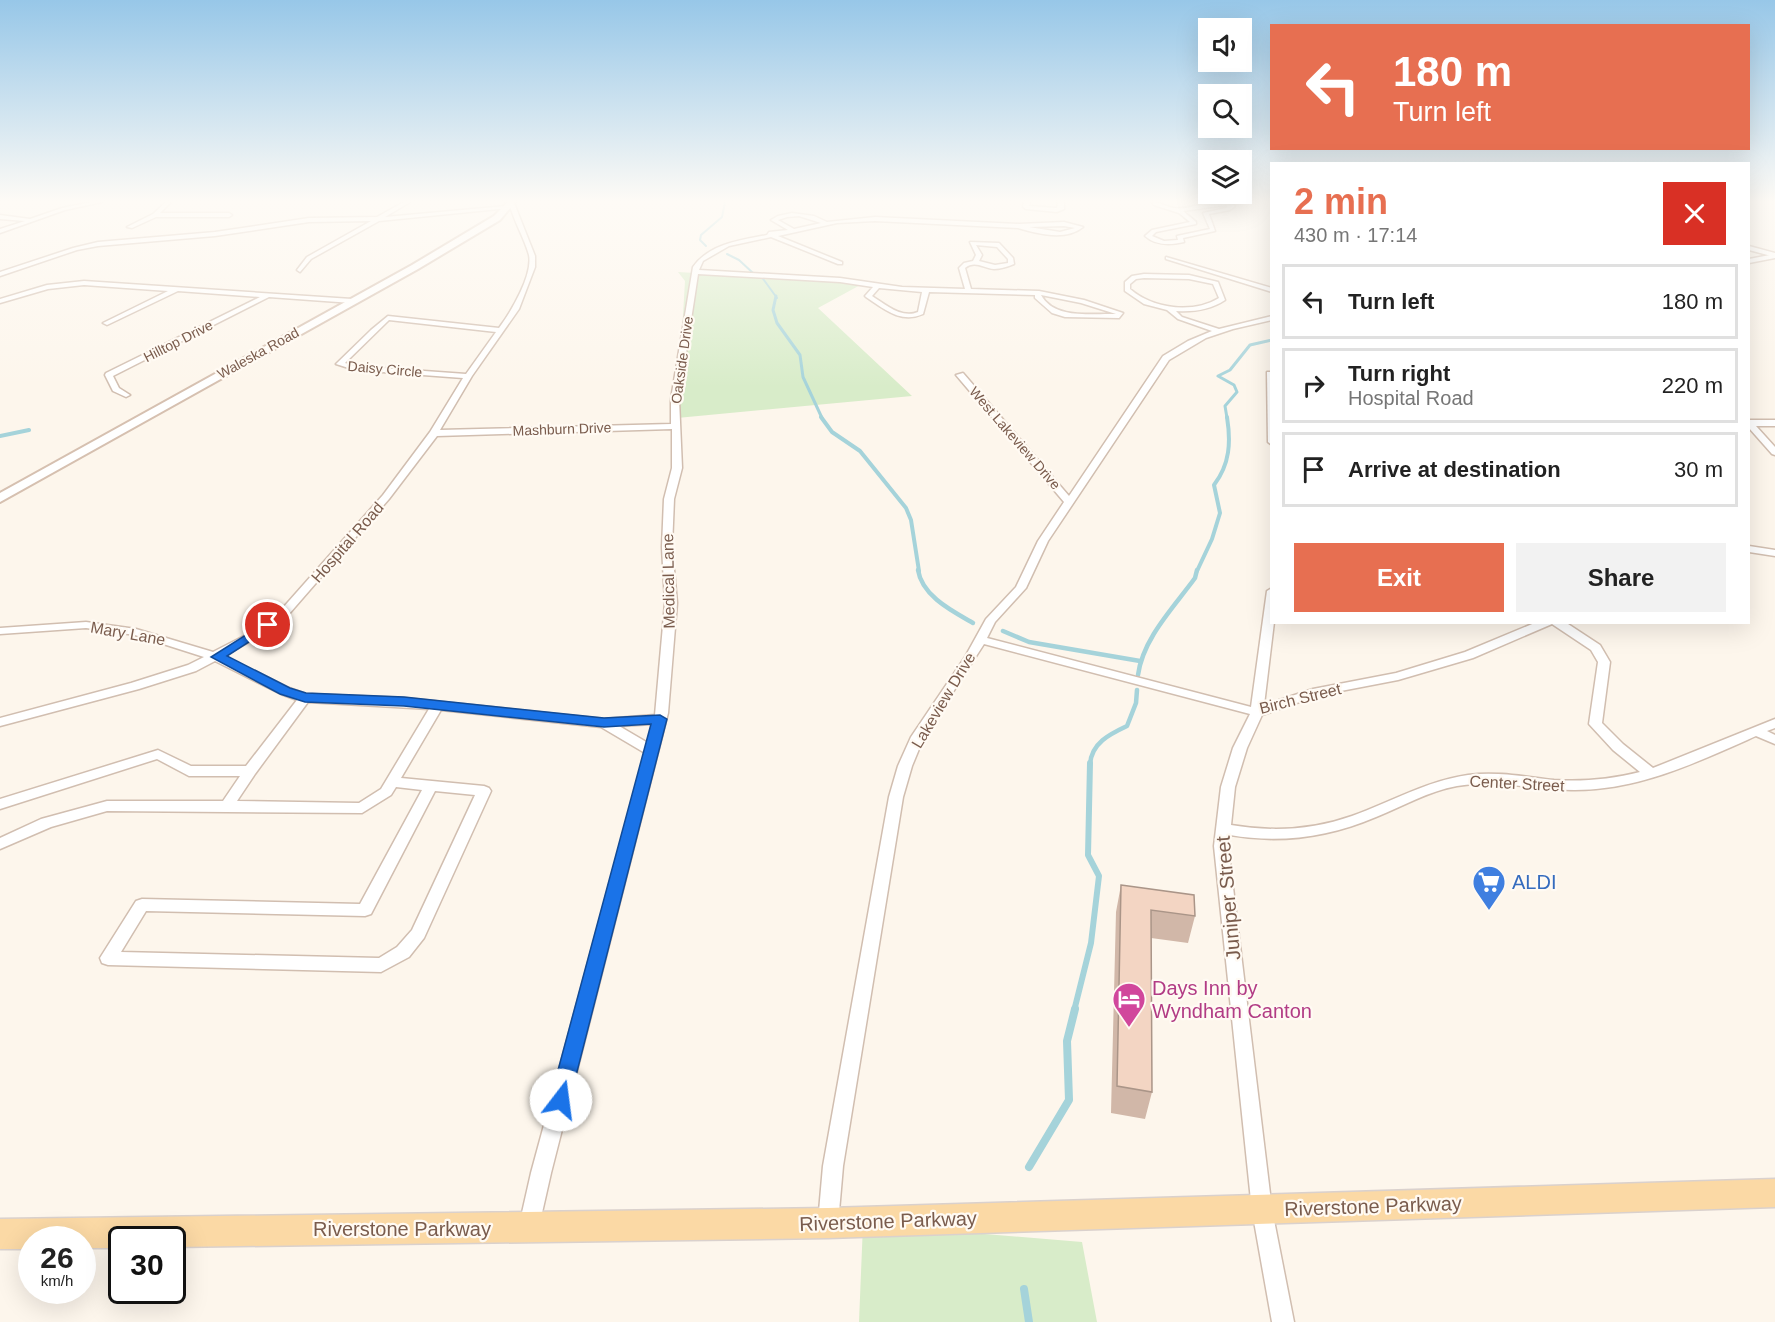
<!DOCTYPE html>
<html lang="en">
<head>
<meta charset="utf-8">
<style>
  :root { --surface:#fff; --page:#f2f2f2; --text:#222; --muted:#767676; --line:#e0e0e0; --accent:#e76f51 }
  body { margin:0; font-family:Arial,sans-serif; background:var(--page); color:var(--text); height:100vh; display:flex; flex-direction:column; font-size:22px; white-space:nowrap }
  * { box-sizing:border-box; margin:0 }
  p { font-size:20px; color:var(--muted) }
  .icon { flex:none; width:33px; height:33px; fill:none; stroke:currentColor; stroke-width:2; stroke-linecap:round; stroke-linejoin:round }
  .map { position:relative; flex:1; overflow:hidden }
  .side { position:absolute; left:1270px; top:162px; width:480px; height:462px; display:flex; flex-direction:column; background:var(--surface); border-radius:0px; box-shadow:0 6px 24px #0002 }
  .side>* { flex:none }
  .top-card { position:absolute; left:1270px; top:24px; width:480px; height:126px; border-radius:0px; box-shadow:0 6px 24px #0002; background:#e76f51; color:#fff; overflow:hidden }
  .tools { position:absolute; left:1198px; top:18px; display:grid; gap:12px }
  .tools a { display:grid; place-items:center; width:54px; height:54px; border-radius:0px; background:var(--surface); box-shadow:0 6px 24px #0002; font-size:30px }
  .speed { position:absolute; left:18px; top:1226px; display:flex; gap:12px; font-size:30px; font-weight:700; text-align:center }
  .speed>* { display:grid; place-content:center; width:78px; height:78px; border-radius:50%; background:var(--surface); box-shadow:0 6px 24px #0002; line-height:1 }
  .speed small { font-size:15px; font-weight:400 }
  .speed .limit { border:3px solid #111; border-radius:9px; background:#fff; color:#111 }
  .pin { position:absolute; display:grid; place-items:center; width:51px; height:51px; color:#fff; margin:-26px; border:3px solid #fff; border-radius:50%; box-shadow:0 2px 6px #0007 }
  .me { position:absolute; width:66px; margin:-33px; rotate:15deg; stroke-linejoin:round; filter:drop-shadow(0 0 4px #0008) }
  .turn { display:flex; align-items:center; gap:21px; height:126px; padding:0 24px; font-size:27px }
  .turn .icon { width:78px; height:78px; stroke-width:2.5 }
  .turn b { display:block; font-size:42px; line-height:51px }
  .round { display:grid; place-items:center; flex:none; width:63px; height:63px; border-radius:0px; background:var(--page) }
  .head { display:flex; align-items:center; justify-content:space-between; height:102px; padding:0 24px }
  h1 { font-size:36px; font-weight:600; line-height:45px; color:var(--accent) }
  .cta { display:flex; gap:12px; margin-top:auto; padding:12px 24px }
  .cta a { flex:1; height:69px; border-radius:0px; background:var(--accent); color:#fff; font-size:24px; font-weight:600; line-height:69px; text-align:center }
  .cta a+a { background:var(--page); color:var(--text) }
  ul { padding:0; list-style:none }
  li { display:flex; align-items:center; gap:18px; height:75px; margin:0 12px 9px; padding:0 12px; border:3px solid var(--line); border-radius:0px }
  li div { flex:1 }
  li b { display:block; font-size:22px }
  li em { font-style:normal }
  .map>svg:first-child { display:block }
</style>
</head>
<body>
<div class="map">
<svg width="1775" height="1322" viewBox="0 0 1775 1322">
  <rect width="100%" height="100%" fill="#fdf6ec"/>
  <!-- green -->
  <g fill="#d8ecc9">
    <path d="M678,272L864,283L818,308L912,396L677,418L685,281Z"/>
    <path d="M863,1224L1082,1242L1097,1322H859Z"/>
  </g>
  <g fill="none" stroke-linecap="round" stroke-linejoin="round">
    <!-- stream-far5 -->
    <g stroke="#a5d3da" stroke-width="2">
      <path d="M706,246L700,240L701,235L722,217L725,202"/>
      <path d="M727,254L739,260L753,273"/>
      <path d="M761,276L777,298"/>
    </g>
    <!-- stream-far4 -->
    <g stroke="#a5d3da" stroke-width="3">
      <path d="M776,296L773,310L777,323L800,355L803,377L822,418"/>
      <path d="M1227,418L1225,406L1237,392L1234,385L1218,376L1230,370L1250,345L1272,340"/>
    </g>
    <!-- stream-far3 -->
    <g stroke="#a5d3da" stroke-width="4">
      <path d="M821,417L832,432L860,451L906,508L911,520L919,571"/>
      <path d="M0,436L29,430"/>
      <path d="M1197,571L1212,539L1220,513L1214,485C1230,464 1231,442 1227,417"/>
    </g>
    <!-- stream-far2 -->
    <g stroke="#a5d3da" stroke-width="4.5">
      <path d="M918,570C922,596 952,611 973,623"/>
      <path d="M1003,631L1029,642L1140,661"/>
      <path d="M1138,675C1143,638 1174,607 1195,578L1197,570"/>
      <path d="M1090,765C1091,743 1110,734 1127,726L1136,703L1137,690"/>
    </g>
    <!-- stream-far1 -->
    <path stroke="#a5d3da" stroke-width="6" d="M1074,1011L1091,943L1099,876L1088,855L1090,763"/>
    <!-- stream -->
    <g stroke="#a5d3da" stroke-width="8">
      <path d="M1029,1167L1069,1100L1067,1041L1075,1009"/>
      <path d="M1024,1289L1029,1322"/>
    </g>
    <defs>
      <g id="minor">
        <path d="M91,202H102L65,210L0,233V229L25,221L0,219V215L30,219L62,208Z"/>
        <path d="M166,202H171L160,213H229L232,215L229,217H156L132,228L127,227L153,214Z"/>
        <path d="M404,202H410L385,217L506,206L509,208L379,221L311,259L300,272L297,270L307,257L371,221L309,222L215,236L98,246L77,250L0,276V272L73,248L98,242L215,232L309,218L377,217Z"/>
        <path d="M509,202L514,203L535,256V267L519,309L472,376L440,430L671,424V399L693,267C709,244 741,240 767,235L769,232L788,230L771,220L778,216L792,213L814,216L827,222L875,217L1019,224L1064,222L1083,227C1066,241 1038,234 1018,228L875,221L837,223L778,236L842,262V264H838L771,237L729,246L703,261L699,270L840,278L902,287L965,289L959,268L964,263L973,261L976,255L970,242L999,243L1013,258L1014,264C1009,266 1001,269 994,269C983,268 975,260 965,268L971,289L1039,291L1084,300L1123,313L1119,318L1065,317L1052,313L1035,298V295L929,292L923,314C901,324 884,309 866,297L865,296L873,287L840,282L698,274L679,399L682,468L674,499L672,547L677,603L668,713L551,1173L539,1226L536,1233L529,1236L522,1233L519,1226L531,1173L645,753L601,727L441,710L401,778L484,786L489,788L491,791L424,938L409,957L381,972L108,965L102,963L100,958L136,901L142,899L360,904L422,790L396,787L391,795L362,813L107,811L51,827L0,849V838L41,819L107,801H223L240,776H189L157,759L0,809V799L158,750L191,766H246L297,700L281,694L215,661L196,671L139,689L0,726V718L131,683L188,665L204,657L135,635L86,628L0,634V628L86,622L136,629L213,652L246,635L281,610L383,495L430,432L463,378L355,370L336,364L371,330L388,316L499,328C511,312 533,275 529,255C524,237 513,220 509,202ZM799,216L821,223L794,229L778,220L787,217ZM1064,226L1075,228L1060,232L1029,227ZM976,245L997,247L1008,259V263L995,265L979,261L982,255ZM879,288L922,292L918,312C901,319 885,304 872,296ZM1041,295L1081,303L1116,314C1091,313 1055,320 1041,295ZM389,320L496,332L466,374L355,366L345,363ZM672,429V468L664,499L662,547L665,603L655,715L604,719L404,698L306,694L289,688L224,656L254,639L289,614L389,499L437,436ZM308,702L429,709L381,789L359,803L237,801L255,774ZM653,724L648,743L619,726ZM435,791L475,795L412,930L397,947L379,958L121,952L146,911L365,916L371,914Z"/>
        <path d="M1024,202H1030L1029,206L1057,208L1058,202H1064V209L1057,212L1026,209L1023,207Z"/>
        <path d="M1152,202C1160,202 1166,207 1174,208C1192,211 1219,194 1235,206L1230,210L1209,214L1215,231L1183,238L1184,242C1171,245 1156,246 1145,236L1152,230L1190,222L1179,213L1154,205ZM1226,205L1228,206L1226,208L1203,213L1210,229L1177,236L1178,240L1164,241L1152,236L1156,232L1196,224V222L1183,211Z"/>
        <path d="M1775,254V258L1749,263V259Z"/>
        <path d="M1166,257L1272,288V292L1166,259Z"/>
        <path d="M1144,274L1189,275L1218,282L1225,300C1210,310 1194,312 1176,311L1182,317L1219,329L1272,316V320L1233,329L1206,338L1169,360L1048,541L1026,588L995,622L987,638L1251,707L1267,591L1272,588V622H1274L1264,705L1313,689L1396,673L1465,652L1537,622H1565L1600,645L1610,662L1602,723L1623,744L1653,768L1775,719V728L1767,731L1775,735V744L1756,736C1698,762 1639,790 1575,790C1535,790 1497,779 1457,786C1429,791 1403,806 1376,817C1329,837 1280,844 1230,835L1228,846L1272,1210L1294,1322H1272L1252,1210L1214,846L1221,787L1233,748L1250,714L984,644L924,737L912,766L903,797L843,1166L838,1223L835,1230L828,1233L821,1230L818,1223L823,1166L889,797L898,766L911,737L965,657L986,619L1016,587L1038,541L1064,502L956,375L963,373L1069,496L1163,356L1188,341L1212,331L1178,319L1167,310L1144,304L1125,291V282L1132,276ZM1144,278L1189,279L1213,284L1219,298C1193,314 1153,309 1130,289V284L1136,279ZM1552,624L1591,650L1598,662L1589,724L1613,750L1640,772C1612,779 1583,782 1554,780C1526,777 1497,771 1468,775C1426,781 1391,802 1352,816C1313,830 1272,832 1231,825L1235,787L1247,748L1262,715L1320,695L1398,680L1473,658Z"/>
        <path d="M84,281L352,299L355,301L352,303L269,297L113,376L119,388L130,395L126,397L113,391L105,375L106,373L260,297L178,291L107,325L103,323L105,322L168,291L84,285L48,289L0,303V299L47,285Z"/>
        <path d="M1267,372H1272V445L1268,442Z"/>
        <path d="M1749,420H1775V426H1756L1775,447V455L1772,454L1749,428Z"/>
        <path d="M1749,546L1775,550V556L1749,552Z"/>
      </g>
      <path id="tertiary" d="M1749,246L1775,253V257L1749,250Z"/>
      <path id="secondary" d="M508,202H515L500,220L418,269L0,502V493L412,265L494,216Z"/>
      <path id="primary" d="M1775,1179V1207L828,1238L172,1247V1239H122V1248H82V1239H32V1249H0V1219L828,1208Z"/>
    </defs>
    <!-- minor casing -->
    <use href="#minor" stroke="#d1beb0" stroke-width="3"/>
    <!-- tertiary casing -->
    <use href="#tertiary" stroke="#d1beb0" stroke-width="3"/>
    <!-- secondary casing -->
    <use href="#secondary" stroke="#d6c0b0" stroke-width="4"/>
    <!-- primary casing -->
    <use href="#primary" stroke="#dad1cd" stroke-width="3"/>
    <!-- minor -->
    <use href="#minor" fill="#fff" fill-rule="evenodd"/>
    <!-- tertiary -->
    <use href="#tertiary" fill="#fff" fill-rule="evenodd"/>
    <!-- secondary -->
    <use href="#secondary" fill="#fff" fill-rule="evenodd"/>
    <!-- primary -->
    <use href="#primary" fill="#fbd9a5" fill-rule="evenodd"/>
  </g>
  <!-- wall -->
  <path fill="#d1b7a8" d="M1121,885L1195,916L1188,943L1151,938L1152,1092L1145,1119L1111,1113L1116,912Z"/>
  <!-- building -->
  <path fill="#f3d5c3" stroke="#aa9588" stroke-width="1.5" d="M1121,885L1194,895L1195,916L1151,910L1152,1092L1117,1086Z"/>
  <!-- sky -->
  <linearGradient id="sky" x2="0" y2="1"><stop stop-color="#97c7e8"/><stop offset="0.52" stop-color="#fefbf6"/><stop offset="1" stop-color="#fefbf6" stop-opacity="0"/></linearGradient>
  <rect width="1775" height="387" fill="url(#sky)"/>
  <!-- route -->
  <path fill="#1a73e8" stroke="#114b97" stroke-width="1.5" d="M268,621L274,625L272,627L227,656L290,688L306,693L404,697L604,718L660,715L667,719L568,1107L561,1110L553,1107L550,1100L651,724L604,727L404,706L305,702L280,694L211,657Z"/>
  <!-- icons -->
  <defs>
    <symbol id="supermarket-pin" viewBox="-11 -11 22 30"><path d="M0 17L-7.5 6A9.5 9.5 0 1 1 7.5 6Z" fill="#3f7fe0" stroke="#fffaf3"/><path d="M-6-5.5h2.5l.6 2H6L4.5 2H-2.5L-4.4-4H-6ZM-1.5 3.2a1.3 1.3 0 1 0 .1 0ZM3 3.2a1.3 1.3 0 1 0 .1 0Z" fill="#fff"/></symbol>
    <symbol id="hotel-pin" viewBox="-11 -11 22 30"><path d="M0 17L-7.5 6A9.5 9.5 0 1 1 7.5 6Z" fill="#d1479c" stroke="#fffaf3"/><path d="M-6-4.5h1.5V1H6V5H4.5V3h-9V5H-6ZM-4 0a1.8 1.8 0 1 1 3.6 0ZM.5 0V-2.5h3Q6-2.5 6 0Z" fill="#fff"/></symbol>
  </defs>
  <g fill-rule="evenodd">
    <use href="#supermarket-pin" x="1470" y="863" width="38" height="52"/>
    <use href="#hotel-pin" x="1110" y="980" width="38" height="52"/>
  </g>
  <g text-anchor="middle" stroke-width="4.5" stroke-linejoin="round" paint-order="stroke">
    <!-- far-street labels -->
    <g font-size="14" fill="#7a5c4d" stroke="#fffaf3">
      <text transform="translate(178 341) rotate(-27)" y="5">Hilltop Drive</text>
      <text transform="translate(258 353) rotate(-29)" y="5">Waleska Road</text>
      <text transform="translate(682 360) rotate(-82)" y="5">Oakside Drive</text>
      <text transform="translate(385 369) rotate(5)" y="5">Daisy Circle</text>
      <text transform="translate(562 429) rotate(-2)" y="5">Mashburn Drive</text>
      <text transform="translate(1015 438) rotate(49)" y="5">West Lakeview Drive</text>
    </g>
    <!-- street labels -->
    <g font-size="16" fill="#7a5c4d" stroke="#fffaf3">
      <text transform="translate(347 542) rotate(-49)" y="6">Hospital Road</text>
      <text transform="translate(668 581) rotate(-91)" y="6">Medical Lane</text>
      <text transform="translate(128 633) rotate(10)" y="6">Mary Lane</text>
      <text transform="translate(1300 698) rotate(-14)" y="6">Birch Street</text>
      <text transform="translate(943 700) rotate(-59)" y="6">Lakeview Drive</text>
      <text transform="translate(1517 783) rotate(3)" y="6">Center Street</text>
    </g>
    <!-- near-shop labels -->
    <g font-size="20" fill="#366cbe" stroke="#fffaf3" text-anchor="start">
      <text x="1512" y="889">ALDI</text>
    </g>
    <!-- near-street labels -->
    <g font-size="20" fill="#7a5c4d" stroke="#fffaf3">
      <text transform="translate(1228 898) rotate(-95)" y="7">Juniper Street</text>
      <text transform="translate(1373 1206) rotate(-2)" y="7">Riverstone Parkway</text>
      <text transform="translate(888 1221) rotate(-2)" y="7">Riverstone Parkway</text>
      <text x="402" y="1236">Riverstone Parkway</text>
    </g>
    <!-- near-hotel labels -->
    <g font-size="20" fill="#b23c85" stroke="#fffaf3" text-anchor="start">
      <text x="1152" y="995">Days Inn by<tspan x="1152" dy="23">Wyndham Canton</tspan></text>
    </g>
  </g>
</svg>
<div class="tools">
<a><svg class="icon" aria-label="sound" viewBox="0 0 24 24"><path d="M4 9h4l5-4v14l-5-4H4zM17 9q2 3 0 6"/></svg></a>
<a><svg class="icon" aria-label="search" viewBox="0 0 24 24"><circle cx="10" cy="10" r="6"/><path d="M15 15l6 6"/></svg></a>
<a><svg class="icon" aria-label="layers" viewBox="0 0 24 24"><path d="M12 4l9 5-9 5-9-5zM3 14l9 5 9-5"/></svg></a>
</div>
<div class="speed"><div>26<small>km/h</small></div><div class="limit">30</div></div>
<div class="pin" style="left:268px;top:625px;background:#d93025"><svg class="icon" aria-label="arrive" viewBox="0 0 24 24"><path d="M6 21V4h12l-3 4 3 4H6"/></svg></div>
<svg class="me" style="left:561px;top:1100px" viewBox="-20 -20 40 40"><circle r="19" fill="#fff"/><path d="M0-13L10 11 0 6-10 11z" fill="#1a73e8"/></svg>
<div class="top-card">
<div class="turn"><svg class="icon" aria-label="left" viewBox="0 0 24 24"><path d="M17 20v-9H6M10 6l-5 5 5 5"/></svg><div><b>180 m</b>Turn left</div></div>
</div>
<section class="side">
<div class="head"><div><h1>2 min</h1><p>430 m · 17:14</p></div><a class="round" style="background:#d93025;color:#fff"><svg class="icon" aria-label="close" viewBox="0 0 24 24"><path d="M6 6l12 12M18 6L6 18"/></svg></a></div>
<ul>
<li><svg class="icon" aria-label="left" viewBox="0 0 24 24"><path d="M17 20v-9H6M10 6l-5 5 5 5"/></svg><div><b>Turn left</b></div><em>180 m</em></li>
<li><svg class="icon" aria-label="right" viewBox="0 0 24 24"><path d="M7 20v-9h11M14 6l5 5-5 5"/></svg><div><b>Turn right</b><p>Hospital Road</p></div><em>220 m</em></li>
<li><svg class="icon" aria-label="arrive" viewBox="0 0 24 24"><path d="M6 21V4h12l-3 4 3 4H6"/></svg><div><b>Arrive at destination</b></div><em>30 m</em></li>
</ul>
<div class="cta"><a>Exit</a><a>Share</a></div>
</section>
</div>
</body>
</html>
